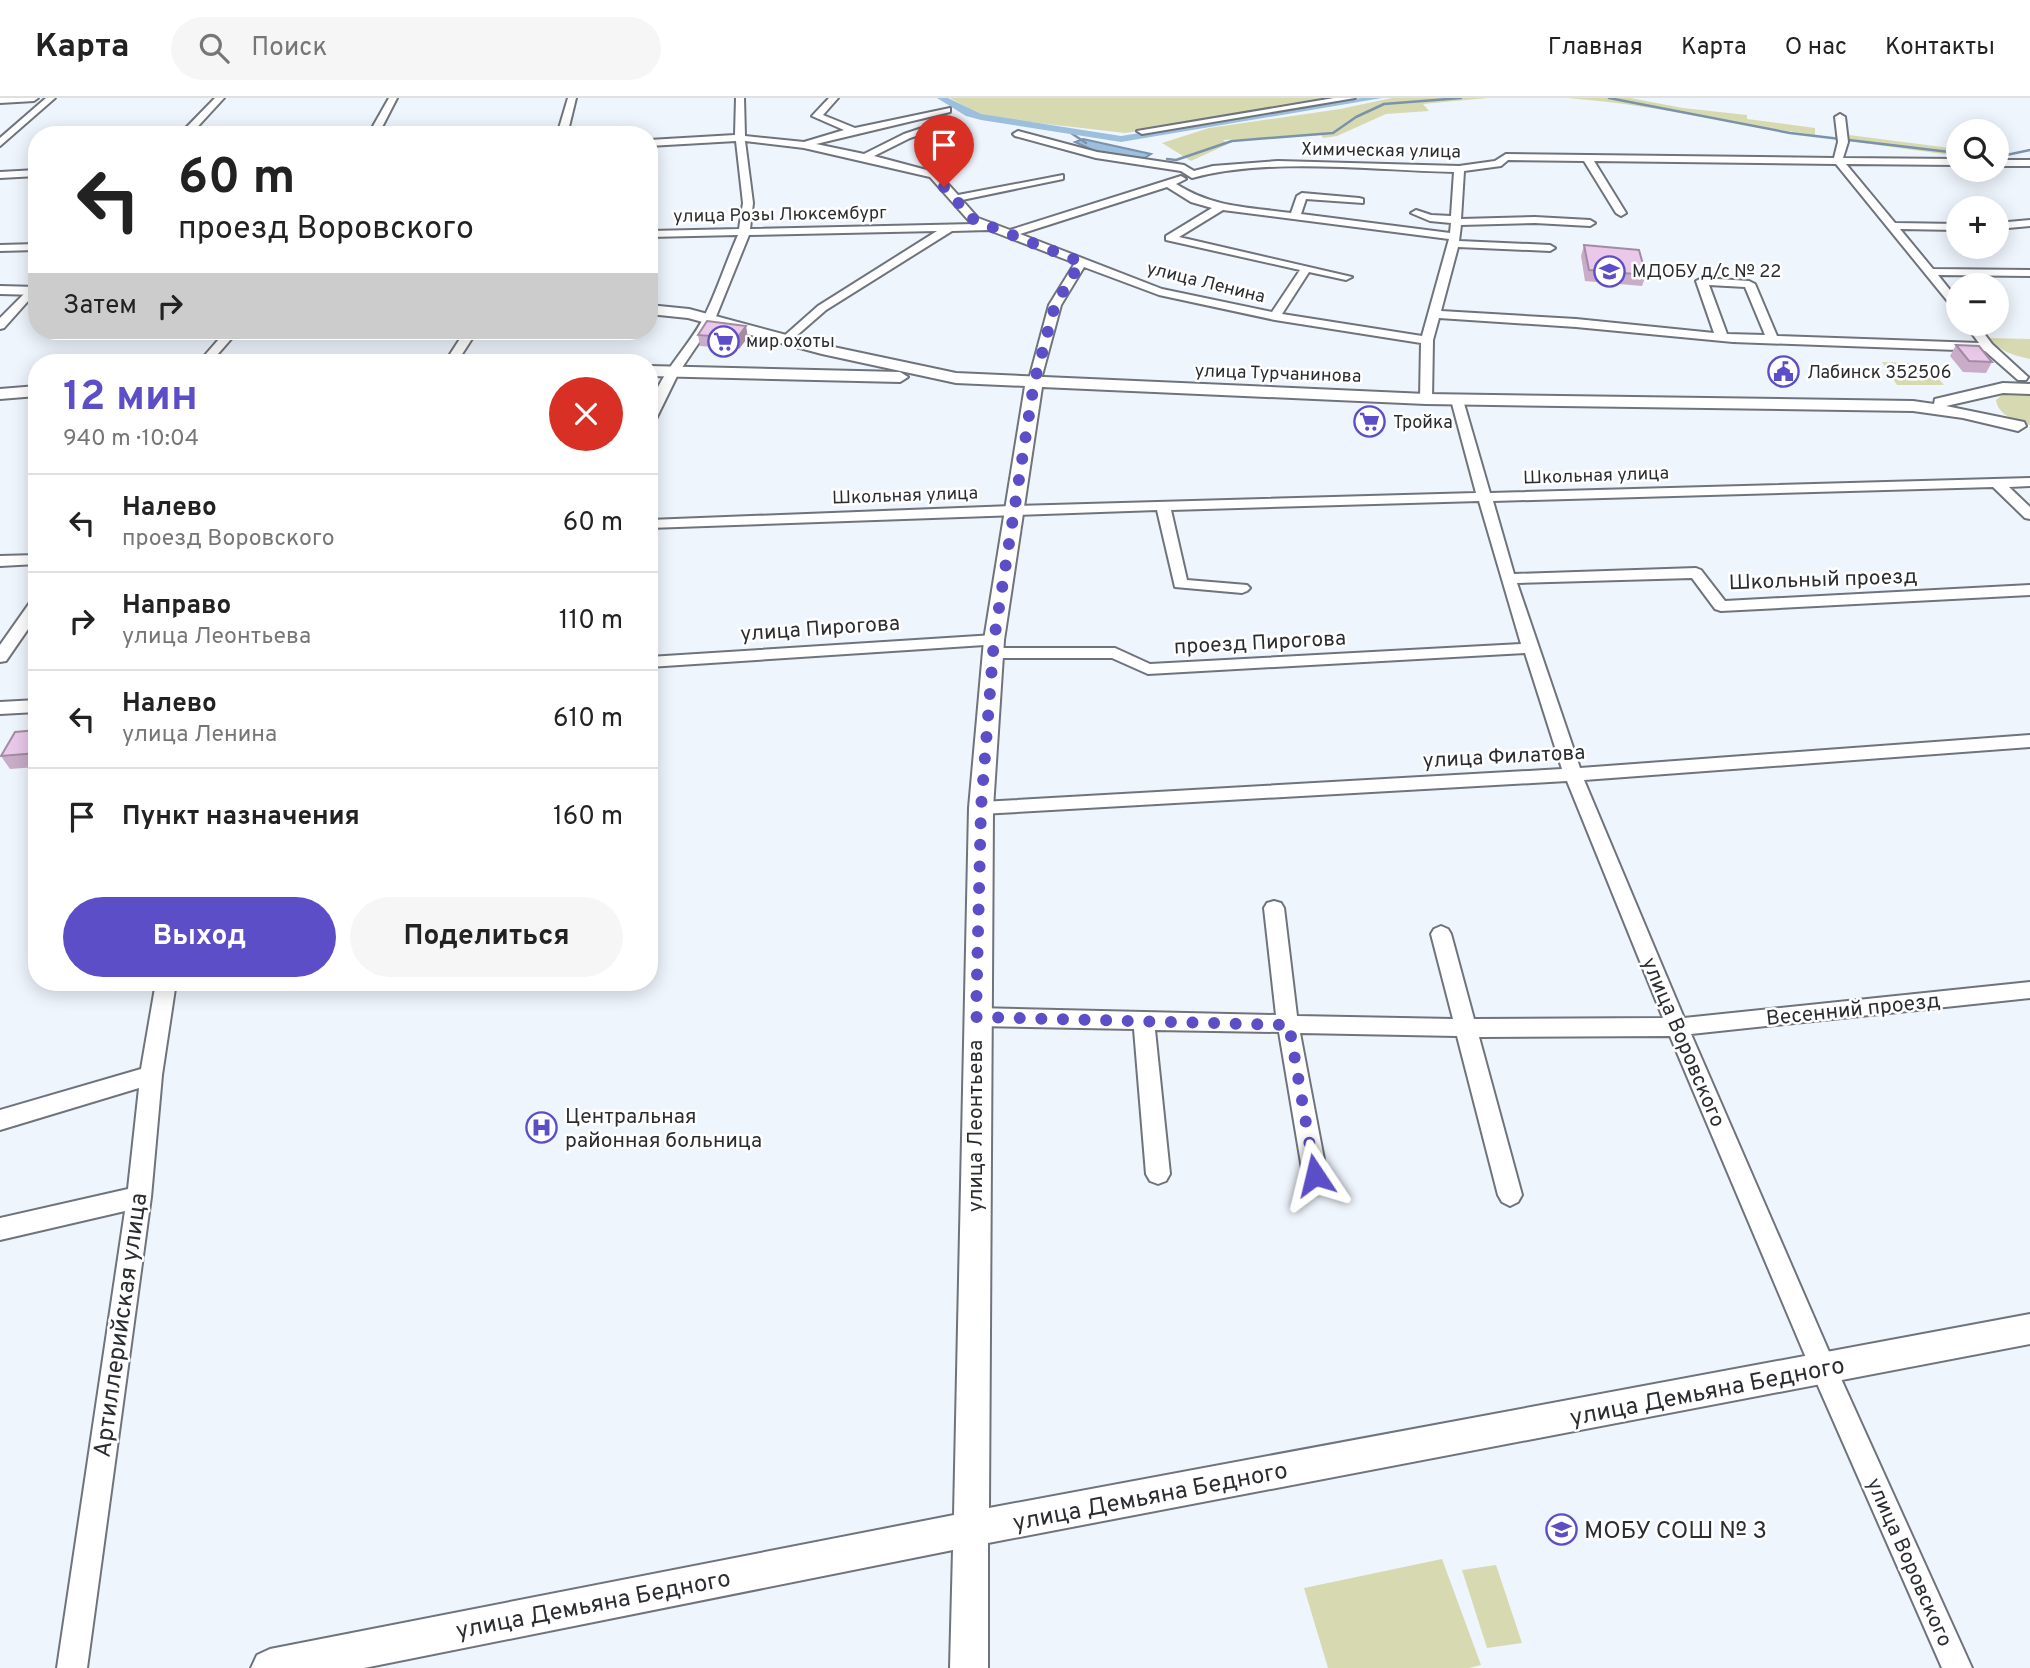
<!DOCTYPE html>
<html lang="ru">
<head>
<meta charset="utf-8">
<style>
  :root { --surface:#fff; --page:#f6f6f6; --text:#222; --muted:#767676; --line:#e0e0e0; --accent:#5c4ec6 }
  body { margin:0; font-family:Overpass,sans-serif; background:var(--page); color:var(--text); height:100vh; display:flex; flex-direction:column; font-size:26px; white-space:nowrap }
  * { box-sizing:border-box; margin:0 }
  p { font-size:23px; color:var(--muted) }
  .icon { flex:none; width:38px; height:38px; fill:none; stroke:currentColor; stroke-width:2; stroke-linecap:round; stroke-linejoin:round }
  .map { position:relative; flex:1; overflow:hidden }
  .sheet { position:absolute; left:28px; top:256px; width:630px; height:637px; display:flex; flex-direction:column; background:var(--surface); border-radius:28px; box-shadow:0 4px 18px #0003 }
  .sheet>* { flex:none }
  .hud { position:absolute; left:28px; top:28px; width:630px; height:214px; border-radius:28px; box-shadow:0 4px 18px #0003; background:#fff; color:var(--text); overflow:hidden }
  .fabs { position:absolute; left:1946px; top:21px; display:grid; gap:14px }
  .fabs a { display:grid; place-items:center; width:63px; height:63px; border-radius:50%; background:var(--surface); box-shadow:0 4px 18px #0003; font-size:35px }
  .pin { position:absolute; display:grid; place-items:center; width:60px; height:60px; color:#fff; margin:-72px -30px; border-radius:50% 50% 50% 0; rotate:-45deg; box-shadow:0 0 7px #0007 }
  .pin .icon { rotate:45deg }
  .me { position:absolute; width:77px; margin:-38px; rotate:350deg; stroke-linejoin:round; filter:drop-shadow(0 0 5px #0008) }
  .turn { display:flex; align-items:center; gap:24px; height:147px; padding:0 35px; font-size:32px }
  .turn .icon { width:91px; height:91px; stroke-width:2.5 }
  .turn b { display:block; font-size:49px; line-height:60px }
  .then { display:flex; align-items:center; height:66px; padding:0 35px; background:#0003; gap:14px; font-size:26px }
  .round { display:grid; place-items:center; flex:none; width:74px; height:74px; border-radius:37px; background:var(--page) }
  .summary { display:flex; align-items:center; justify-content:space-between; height:119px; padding:0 35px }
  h1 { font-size:42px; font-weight:700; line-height:52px; color:var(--accent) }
  .cta { display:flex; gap:14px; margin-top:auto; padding:14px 35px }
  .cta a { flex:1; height:80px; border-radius:42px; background:var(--accent); color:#fff; font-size:28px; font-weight:700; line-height:80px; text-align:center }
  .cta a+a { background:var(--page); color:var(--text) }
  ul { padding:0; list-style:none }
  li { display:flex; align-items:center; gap:21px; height:98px; padding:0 35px; border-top:2px solid var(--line) }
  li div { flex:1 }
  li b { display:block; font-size:26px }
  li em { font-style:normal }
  header { display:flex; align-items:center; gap:42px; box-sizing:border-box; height:98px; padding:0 35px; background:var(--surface); border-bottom:2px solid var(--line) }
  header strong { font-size:33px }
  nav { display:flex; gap:38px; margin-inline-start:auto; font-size:24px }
  .search { width:490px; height:63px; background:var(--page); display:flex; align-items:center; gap:18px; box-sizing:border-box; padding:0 24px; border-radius:38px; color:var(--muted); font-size:26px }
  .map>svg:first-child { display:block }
</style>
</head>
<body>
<header>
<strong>Карта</strong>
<div class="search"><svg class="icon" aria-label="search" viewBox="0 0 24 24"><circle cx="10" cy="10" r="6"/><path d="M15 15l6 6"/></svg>Поиск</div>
<nav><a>Главная</a><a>Карта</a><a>О нас</a><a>Контакты</a></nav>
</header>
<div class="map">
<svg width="2030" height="1570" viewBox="0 0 2030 1570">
  <rect width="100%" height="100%" fill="#eff5fd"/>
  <!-- green -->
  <g fill="#d7dab1">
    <path d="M950,0H1355L1125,35L1003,21L981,17Z"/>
    <path d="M1392,0H1488L1423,6L1429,13L1386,16L1337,38L1323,40L1321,37L1223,42L1228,46L1191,63L1162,45L1209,30L1340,11Z"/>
    <path d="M1567,0H1630L1683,10L1747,17V21L1815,30V37C1732,26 1651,6 1567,0Z"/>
    <path d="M1849,37L1958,51V58L1848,43Z"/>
    <path d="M1989,240L2030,241V261C2012,257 2001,254 1989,240Z"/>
    <path d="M1882,264L1914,265L1921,273H1932L1944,287H1897Z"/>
    <path d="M2013,294L2030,295V327C2017,323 1998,318 1996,302L2002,297Z"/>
    <path d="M1442,1461L1481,1567L1469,1570H1328L1304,1490Z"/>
    <path d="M1496,1467L1522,1545L1487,1550L1462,1472Z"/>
  </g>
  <!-- water -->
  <path fill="#9dbfde" stroke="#7b93aa" stroke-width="2" d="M1083,41L1151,56L1143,61L1095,53L1075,44Z"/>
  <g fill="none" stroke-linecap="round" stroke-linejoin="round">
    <!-- stream -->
    <g stroke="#7b93aa" stroke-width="2.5">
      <path d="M1609,0L1790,35L1958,55"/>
      <path d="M1071,35L1086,45"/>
      <path d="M1997,59L2030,52"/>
      <path d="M1167,61L1176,62L1232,43L1333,35L1356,19L1384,6L1461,0"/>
    </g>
    <!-- canal -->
    <path fill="#9dbfde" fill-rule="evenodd" d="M937,0H948L981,16L1121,38L1361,0H1382L1121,44L981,22L966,18Z"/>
    <defs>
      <g id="minor">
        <path d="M0,0H38L34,3L0,5Z"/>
        <path d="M46,0H55L0,48V40Z"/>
        <path d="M215,0H224L190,37H179Z"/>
        <path d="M389,0H397L378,37H368Z"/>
        <path d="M568,0H576L567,37H557Z"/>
        <path d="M736,0H744L745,38L804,44L844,32L812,18L829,0H838L823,17L855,30L950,10V14L816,46L864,56L904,36L943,23L946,24V28L910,40L874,58L938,75L958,97L1063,77V81L962,102L978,120L1010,132L1181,78L1186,81L1176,86C1214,110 1248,109 1291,115L1297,98L1302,95L1359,100L1363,101V105L1306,101L1301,116L1450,135L1451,125L1430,123L1411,115L1416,112L1431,117L1451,118L1454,74C1371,72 1271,59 1192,80L1181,73L1096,60L1015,38L1013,36L1018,33L1097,54L1184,67L1194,73L1213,68L1278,63L1459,68L1495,63L1506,56L1834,60L1838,44L1835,19L1840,16L1845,19L1848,44L1843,60L1958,61V67L1846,66L1895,125L1958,126V132L1900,131L1933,171L2030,172V178L1938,177L1958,202V212L1954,211L1836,66L1594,63L1626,115L1621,118L1616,115L1584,63L1508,62L1501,68L1464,73L1461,121L1535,119L1590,122L1595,125L1590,128L1535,125L1461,127L1459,143L1550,147L1555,150L1550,153L1458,149L1441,213L1576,221L1714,235L1696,183L1702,180L1749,183L1755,186L1777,238L1979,245L1965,226H1977L1992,246L2028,279L2026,282H2018L1985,253L1733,244L1576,229L1439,220L1433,242L1432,301L1426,305L1420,301L1421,245L1275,222L1159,197L1084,169L1061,207L1040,285L1034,289L1028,285L1049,207L1075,165L989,132L952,133L826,212L787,246L781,242L783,239L818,208L937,133L749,137L715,221L679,274L656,321L649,325C649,283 686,255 704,219C717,193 726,164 738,137L649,139V133L739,131L743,105L736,43L649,48V42L735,37ZM745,43L804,50L930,79L970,124L975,126L750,131L753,105ZM1167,89L1191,104L1212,110L1166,138V142L1300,172L1272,214L1162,191L1020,136ZM1223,112L1449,141L1422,238L1282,216L1309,174L1346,182L1352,179L1179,139ZM1709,187L1745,189L1765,237L1727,236Z"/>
        <path d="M1334,0H1355L1142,36L1137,33Z"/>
        <rect x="1997" y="62" width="33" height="6"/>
        <path d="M37,72V78L0,80V74Z"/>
        <path d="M2030,122V128L1997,131V125Z"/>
        <path d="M37,146V152L0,153V147Z"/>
        <path d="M37,183V193L4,230L0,231V220Z"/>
        <path d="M226,233H238L211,264H199Z"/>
        <path d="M465,233H477L457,264H445Z"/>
        <path d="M1457,298L1463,302L1490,395L2030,380V388L2009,389L2030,409V421L2025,420L1993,389L1493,403L1514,476L1696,470L1701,472L1725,503L2030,487V497L1721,513L1715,511L1692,480L1517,485L1580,670L2030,637V649L1584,682L1684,920L2030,884V900L1691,936L1833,1263L1972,1570H1942L1815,1281L1670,938L1479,939L1522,1097L1518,1104L1510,1108L1502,1104L1498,1097L1457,938L1300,935L1327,1077L1323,1084L1315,1087L1307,1084L1303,1077L1279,934L1155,932L1170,1076L1166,1083L1158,1086L1150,1083L1146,1076L1134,931L976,928L969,925L965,919L969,913L976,910L1276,917L1264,810L1267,805L1274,803L1281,805L1284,810L1297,918L1453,921L1431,836L1434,831L1441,828L1448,831L1451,836L1474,921L1663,920L1567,683L981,716L975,715L972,710L975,705L981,704L1562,671L1525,555L1148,576L1112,560H993L985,555L993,550H1115L1150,566L1521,546L1479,403L1171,412L1187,482L1247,487L1250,490L1247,493L1242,495L1175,489L1157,412L649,430V422L1012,408L1476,395L1451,302Z"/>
        <path d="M37,457V466L0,468V458Z"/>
        <path d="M37,501V518L6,563L0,564V547L31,503Z"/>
        <path d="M994,537L1000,538L1002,542L1000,546L649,569V559Z"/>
        <path d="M37,602V614L0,616V604Z"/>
        <path d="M156,884H176L162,977L151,1099L87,1570H57L125,1113L0,1142V1120L128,1091L139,990L0,1032V1012L141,971Z"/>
      </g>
      <g id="tertiary">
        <path d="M0,188L37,189V197L0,196Z"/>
        <path d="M649,207L689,211L824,247L956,275L1426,296L1913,303L1934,306L1935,301L2003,285L2030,286V296L2003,295L1946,308L2024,324L2026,328L2018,333L1963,320L1913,313L1426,306L1042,289L1004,542L993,710L989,1410L2030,1216V1246L988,1445V1570H950L953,1452L364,1570H251L257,1557L270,1551L954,1417L969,710L984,542L1025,288L956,285L822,256L688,220L649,216Z"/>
        <path d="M649,268L900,274L908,279L900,284L649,278Z"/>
        <path d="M37,288V298L0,301V291Z"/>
      </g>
    </defs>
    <!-- minor casing -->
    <use href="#minor" stroke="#6f737b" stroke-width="4"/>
    <!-- tertiary casing -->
    <use href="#tertiary" stroke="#6f737b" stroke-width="4"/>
    <!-- minor -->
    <use href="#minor" fill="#fff" fill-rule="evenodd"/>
    <!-- tertiary -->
    <use href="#tertiary" fill="#fff" fill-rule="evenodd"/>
  </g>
  <!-- wall -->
  <g fill="#c8acc8">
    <path d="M1584,147L1646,177L1642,188L1585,183L1581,158Z"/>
    <path d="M698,237L748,239L739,251L700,248Z"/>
    <path d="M1956,247L1992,264L1986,275L1963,274L1950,258Z"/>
    <path d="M37,632V669L10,671L1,658Z"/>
  </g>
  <!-- shaded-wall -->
  <path fill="#a38ca3" d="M746,228L748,239L739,251L737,240Z"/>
  <!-- building -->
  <g fill="#e9c8e9" stroke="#a38ca3" stroke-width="2">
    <path d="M1584,147L1639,152L1646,177L1589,172Z"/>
    <path d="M707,223L746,228L737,240L698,237Z"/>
    <path d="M1956,247L1979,248L1992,264L1969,263Z"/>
    <path d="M37,632V655L1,658L15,634Z"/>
  </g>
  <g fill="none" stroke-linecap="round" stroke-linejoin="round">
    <!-- route -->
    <path stroke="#5c4ec6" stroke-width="12" stroke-dasharray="0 21.6" d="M944,89L974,122L1081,164L1055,207L1034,285L994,542L981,710L976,919L1289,927L1315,1077"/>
  </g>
  <!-- icons -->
  <defs>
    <symbol id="school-ring" viewBox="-11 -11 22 22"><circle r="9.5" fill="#fff" stroke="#5c4ec6" stroke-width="1.5"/><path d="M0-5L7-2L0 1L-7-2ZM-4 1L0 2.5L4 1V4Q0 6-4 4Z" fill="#5c4ec6"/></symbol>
    <symbol id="supermarket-ring" viewBox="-11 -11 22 22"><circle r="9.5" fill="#fff" stroke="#5c4ec6" stroke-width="1.5"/><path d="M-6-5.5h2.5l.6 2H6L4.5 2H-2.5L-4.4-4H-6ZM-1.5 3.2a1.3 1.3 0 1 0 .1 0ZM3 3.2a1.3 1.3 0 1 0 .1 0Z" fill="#5c4ec6"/></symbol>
    <symbol id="civic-ring" viewBox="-11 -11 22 22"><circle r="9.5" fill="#fff" stroke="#5c4ec6" stroke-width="1.5"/><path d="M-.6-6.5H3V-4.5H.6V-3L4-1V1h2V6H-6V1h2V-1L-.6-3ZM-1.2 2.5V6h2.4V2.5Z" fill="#5c4ec6"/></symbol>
    <symbol id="hospital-ring" viewBox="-11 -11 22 22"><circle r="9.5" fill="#fff" stroke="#5c4ec6" stroke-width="1.5"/><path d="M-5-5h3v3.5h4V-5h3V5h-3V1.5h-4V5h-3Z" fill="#5c4ec6"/></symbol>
  </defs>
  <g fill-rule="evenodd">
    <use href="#school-ring" x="1592" y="156" width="35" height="35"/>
    <use href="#supermarket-ring" x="706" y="226" width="35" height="35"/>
    <use href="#civic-ring" x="1766" y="256" width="35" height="35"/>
    <use href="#supermarket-ring" x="1352" y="306" width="35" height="35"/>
    <use href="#hospital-ring" x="524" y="1012" width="35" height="35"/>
    <use href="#school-ring" x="1544" y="1414" width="35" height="35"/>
  </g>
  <g text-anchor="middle" stroke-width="5" stroke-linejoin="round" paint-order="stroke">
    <!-- far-street labels -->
    <g font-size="18" fill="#2b2d30" stroke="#fff">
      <text transform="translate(1381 52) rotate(1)" y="6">Химическая улица</text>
      <text transform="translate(780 116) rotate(-1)" y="6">улица Розы Люксембург</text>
      <text transform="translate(1206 184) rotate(14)" y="6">улица Ленина</text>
      <text transform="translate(1278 275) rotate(2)" y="6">улица Турчанинова</text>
      <text transform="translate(1596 377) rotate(-2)" y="6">Школьная улица</text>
      <text transform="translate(905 397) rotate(-2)" y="6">Школьная улица</text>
    </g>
    <!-- far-poi labels -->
    <g font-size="18" fill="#2b2d30" stroke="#fff" text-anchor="start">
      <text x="1632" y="179">МДОБУ д/с № 22</text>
      <text x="746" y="249">мир охоты</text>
      <text x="1807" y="280">Лабинск 352506</text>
      <text x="1393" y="330">Тройка</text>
    </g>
    <!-- street labels -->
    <g font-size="21" fill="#2b2d30" stroke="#fff">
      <text transform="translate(1823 481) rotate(-2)" y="7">Школьный проезд</text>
      <text transform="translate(820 530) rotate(-4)" y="7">улица Пирогова</text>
      <text transform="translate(1260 544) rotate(-3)" y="7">проезд Пирогова</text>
      <text transform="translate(1504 658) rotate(-3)" y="7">улица Филатова</text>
      <text transform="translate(1853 911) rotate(-6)" y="7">Весенний проезд</text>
      <text transform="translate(1684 944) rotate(67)" y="7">улица Воровского</text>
      <text transform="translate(975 1028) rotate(-90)" y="7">улица Леонтьева</text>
      <text transform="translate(1910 1464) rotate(66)" y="7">улица Воровского</text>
    </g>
    <!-- poi labels -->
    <g font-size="21" fill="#2b2d30" stroke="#fff" text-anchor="start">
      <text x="565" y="1025">Центральная<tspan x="565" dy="24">районная больница</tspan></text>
    </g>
    <!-- near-street labels -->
    <g font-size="24" fill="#2b2d30" stroke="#fff">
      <text transform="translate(120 1227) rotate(-82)" y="8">Артиллерийская улица</text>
      <text transform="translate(1707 1293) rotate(-11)" y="8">улица Демьяна Бедного</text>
      <text transform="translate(1150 1398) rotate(-11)" y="8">улица Демьяна Бедного</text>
      <text transform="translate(593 1506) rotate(-11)" y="8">улица Демьяна Бедного</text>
    </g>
    <!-- near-poi labels -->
    <g font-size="24" fill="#2b2d30" stroke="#fff" text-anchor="start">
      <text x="1584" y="1440">МОБУ СОШ № 3</text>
    </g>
  </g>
</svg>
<div class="fabs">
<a><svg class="icon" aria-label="search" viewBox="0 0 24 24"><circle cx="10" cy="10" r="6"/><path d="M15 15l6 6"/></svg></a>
<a>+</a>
<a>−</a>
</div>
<div class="pin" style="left:944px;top:89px;background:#d93025"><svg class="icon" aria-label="arrive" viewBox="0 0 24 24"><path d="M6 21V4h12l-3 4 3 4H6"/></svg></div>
<svg class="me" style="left:1315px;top:1077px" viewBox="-20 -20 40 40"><path d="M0-17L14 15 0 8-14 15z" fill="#5c4ec6" stroke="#fff" stroke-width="4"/></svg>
<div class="hud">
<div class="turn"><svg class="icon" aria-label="left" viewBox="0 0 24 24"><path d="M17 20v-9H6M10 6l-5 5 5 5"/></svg><div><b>60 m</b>проезд Воровского</div></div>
<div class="then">Затем<svg class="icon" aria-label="right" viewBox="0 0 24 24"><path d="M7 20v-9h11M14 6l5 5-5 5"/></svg></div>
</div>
<section class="sheet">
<div class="summary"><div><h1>12 мин</h1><p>940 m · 10:04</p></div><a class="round" style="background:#d93025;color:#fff"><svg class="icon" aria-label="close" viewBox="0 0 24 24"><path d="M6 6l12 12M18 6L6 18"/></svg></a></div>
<ul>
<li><svg class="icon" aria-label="left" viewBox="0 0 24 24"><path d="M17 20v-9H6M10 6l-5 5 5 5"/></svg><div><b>Налево</b><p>проезд Воровского</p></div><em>60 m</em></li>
<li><svg class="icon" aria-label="right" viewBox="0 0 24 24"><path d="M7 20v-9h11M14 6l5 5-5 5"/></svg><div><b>Направо</b><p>улица Леонтьева</p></div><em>110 m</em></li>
<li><svg class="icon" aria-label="left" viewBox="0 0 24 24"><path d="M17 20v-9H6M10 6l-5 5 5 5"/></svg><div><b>Налево</b><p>улица Ленина</p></div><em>610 m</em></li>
<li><svg class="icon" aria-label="arrive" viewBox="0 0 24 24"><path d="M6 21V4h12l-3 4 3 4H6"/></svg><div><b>Пункт назначения</b></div><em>160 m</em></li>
</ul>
<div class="cta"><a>Выход</a><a>Поделиться</a></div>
</section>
</div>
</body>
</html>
